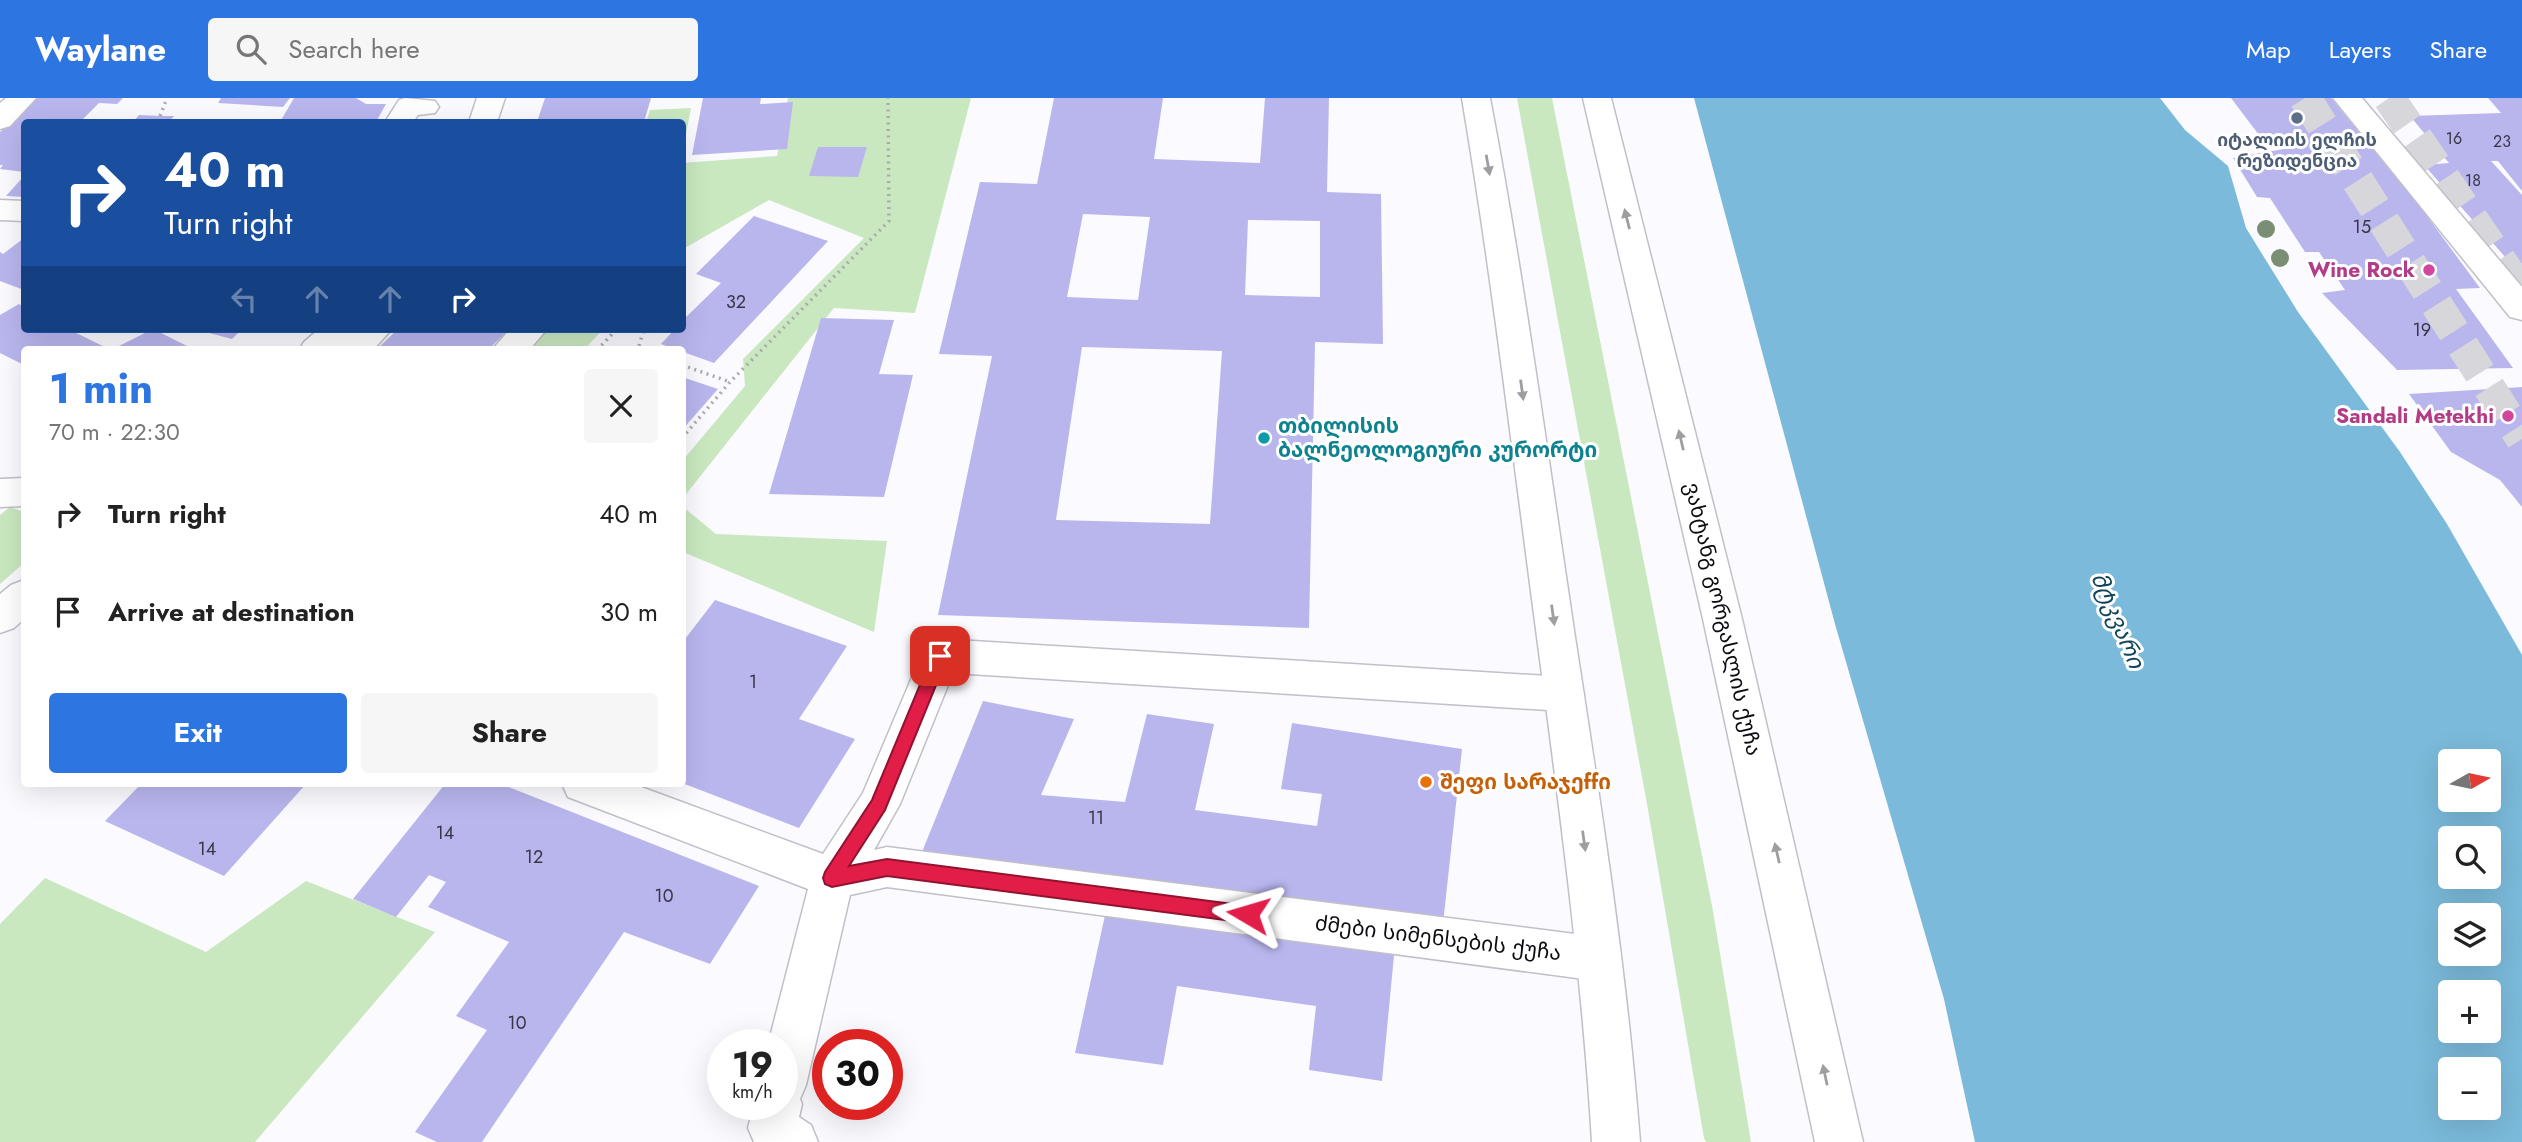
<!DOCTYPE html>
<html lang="en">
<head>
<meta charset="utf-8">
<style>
  :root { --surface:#fff; --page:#f6f6f6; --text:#222; --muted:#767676; --accent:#2d76e2 }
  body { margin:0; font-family:Jost,"Noto Sans Georgian",sans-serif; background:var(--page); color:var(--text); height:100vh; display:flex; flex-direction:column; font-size:26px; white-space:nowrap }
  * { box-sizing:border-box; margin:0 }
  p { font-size:23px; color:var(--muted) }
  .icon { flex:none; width:38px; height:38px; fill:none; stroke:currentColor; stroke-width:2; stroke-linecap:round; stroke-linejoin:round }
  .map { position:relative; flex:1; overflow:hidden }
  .details { position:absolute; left:21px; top:248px; width:665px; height:441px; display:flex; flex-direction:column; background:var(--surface); border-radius:7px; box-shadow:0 7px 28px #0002 }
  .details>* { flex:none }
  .banner { position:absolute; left:21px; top:21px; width:665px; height:214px; border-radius:7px; box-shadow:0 7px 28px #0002; background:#1a4fa0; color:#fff; overflow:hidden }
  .needle { width:46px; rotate:81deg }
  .fabs { position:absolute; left:2438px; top:651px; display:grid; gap:14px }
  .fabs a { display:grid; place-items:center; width:63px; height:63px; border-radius:7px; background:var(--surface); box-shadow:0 7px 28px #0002; font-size:35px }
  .speed { position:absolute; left:707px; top:931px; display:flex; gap:14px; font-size:35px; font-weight:700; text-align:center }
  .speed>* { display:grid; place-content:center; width:91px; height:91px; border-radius:50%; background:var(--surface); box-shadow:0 7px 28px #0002; line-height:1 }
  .speed small { font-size:18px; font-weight:400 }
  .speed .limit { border:10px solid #d22; background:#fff; color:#111 }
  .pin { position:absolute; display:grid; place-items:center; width:60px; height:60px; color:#fff; margin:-30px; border-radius:14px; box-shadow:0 4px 10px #0006 }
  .me { position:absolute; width:77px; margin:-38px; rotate:277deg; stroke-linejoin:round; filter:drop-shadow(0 0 5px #0008) }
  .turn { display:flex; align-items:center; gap:24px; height:147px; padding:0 28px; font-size:32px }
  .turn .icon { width:91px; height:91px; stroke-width:2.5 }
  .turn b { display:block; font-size:49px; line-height:60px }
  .lanes { display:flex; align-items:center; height:66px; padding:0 28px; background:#0003; justify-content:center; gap:35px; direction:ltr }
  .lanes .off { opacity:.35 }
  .round { display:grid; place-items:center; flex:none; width:74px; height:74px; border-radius:7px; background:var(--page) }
  .overview { display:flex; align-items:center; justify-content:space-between; height:119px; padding:0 28px }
  h1 { font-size:42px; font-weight:700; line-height:52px; color:var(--accent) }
  .cta { display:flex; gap:14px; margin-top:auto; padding:14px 28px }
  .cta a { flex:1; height:80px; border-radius:7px; background:var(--accent); color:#fff; font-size:28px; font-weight:700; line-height:80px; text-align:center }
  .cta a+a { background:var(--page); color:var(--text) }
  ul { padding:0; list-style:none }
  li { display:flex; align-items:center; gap:21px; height:98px; padding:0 28px }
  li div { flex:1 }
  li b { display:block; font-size:26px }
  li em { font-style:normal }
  header { display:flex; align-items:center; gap:42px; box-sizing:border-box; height:98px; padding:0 35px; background:var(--accent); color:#fff }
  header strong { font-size:33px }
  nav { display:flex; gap:38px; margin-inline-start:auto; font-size:24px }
  .search { width:490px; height:63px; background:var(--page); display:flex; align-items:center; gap:18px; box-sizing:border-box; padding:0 24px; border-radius:7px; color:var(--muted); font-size:26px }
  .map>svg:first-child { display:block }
</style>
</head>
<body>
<header>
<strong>Waylane</strong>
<div class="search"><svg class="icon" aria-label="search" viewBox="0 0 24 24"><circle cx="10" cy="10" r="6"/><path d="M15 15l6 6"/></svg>Search here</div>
<nav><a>Map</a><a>Layers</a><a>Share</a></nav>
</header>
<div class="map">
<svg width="2522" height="1044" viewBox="0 0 2522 1044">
  <rect width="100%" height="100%" fill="#fbfafe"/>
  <!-- green -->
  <g fill="#c9e8c0">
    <path d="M788,0H971L915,215L834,210L683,400V362L745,288L743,261L864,140L769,102L683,151L682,65L777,58Z"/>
    <path d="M1517,0H1552L1713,813L1751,1044H1706L1704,1040L1647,706Z"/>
    <path d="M691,10L683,52L682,24H646L650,12Z"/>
    <path d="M542,231H603L584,252H521Z"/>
    <path d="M682,408L716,436L887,443L874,534L683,454Z"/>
    <path d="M10,409L24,414V465L0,486V417Z"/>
    <path d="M45,780L206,854L306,783L435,834L255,1044H0V826Z"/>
  </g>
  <!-- water -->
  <path fill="#7bbada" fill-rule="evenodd" d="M1694,0H2160L2185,32L2228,68L2246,130L2298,214L2400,354L2447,426L2522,557V1044H1975L1944,901L1835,526ZM2488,663V702H2450V663ZM2488,740V779H2450V740ZM2450,817H2488V856H2450ZM2450,894H2488V933H2450ZM2488,971V1010H2450V971Z"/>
  <!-- building -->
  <g fill="#b9b6ee" fill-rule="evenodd">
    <path d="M36,0H123L117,6L99,5L83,21L116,22V24H24V74L0,71L3,67H0V34Z"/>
    <path d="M221,0H290L283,9L218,5Z"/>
    <path d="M294,0H356L366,6H386L376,24H280Z"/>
    <path d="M545,0H651L644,24H537Z"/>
    <path d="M703,0H761L760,6L793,4L787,51L692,57Z"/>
    <path d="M1054,0H1163L1154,61L1260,65L1265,0H1329L1327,94L1381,96L1383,246L1315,244L1309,530L938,517L992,258L939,256L980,84L1037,86ZM1083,116L1150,119L1138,202L1067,199ZM1248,122L1320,123V199L1245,197ZM1082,249L1222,253L1210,426L1056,422Z"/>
    <path d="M2231,0H2331L2418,106L2480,190L2456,191L2513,270L2397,272L2322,195L2345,192L2319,154H2305L2270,100L2257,99L2233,60L2289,50L2282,39L2262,41Z"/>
    <path d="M2488,0H2522V93L2498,63H2491L2522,97V178L2424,67L2449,65L2410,18L2501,15Z"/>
    <path d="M139,17L160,18H174L169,24H133Z"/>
    <path d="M818,49H867L858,79L809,78Z"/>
    <path d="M24,78V99L6,98Z"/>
    <path d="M754,118L828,143L714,265L661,246L675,231H682V223L721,185L696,176Z"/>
    <path d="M24,140V192L0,183V154L3,156Z"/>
    <path d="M19,206L24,209V231H68L111,252L153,231L195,252H24V267L0,255V217Z"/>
    <path d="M821,220L894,222L879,276L913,277L884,399L769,396Z"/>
    <path d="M194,231H242L232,241Z"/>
    <path d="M398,231H509L488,252H376Z"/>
    <path d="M682,279L718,291L682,332Z"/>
    <path d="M2522,289V409L2500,382L2451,354L2409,296Z"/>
    <path d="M715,502L847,548L799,621L855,641L799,730L682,685V545Z"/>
    <path d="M983,603L1074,621L1041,697L1125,704L1147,616L1214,626L1195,712L1317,728L1322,696L1281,691L1292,625L1462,651L1442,835L920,759Z"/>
    <path d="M141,686H306L224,778L105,723Z"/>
    <path d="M445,686H501L759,788L710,866L624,834L482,1044H437L415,1034L487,932L456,918L509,844L428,809L446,784L429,777L396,819L353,801Z"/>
    <path d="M1107,808L1395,847L1382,983L1309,972L1316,908L1177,888L1163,967L1075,955Z"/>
  </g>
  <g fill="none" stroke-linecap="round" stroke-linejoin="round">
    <!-- major-tunnel -->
    <g stroke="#d7d6da" stroke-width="32" stroke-dasharray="32 17" stroke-linecap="butt">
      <path d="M2305,0L2522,341"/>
      <path d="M2389,0L2522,194"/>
    </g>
    <defs>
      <g id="minor">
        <path d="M6,0H36L10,28L0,31V5Z"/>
        <path d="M405,0L435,3L439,9L435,15L418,17L413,24H385L399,2Z"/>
        <path d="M477,0H505L497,24H469Z"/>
        <path d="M2333,0H2362L2522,189V222L2510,219Z"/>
        <path d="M0,102L24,103V123L0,122Z"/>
        <path d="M319,231H392L373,252H299L304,244Z"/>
        <path d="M510,231H547L529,252H492Z"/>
        <path d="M24,380V408L0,409V381Z"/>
        <path d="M24,482V521L14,530L0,535V496L11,487Z"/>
        <path d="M940,541L1564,579L1578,584L1584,596L1578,608L1564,613L953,575L900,706L874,752L887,749L1599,839L1615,846L1621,861L1615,876L1599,883L887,789L850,797L806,987L800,1001L802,1006L799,1019L811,1027L818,1044H754L748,1030L754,1006H782V947H768L808,791L568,699L562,686H633L823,756L863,695L926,546Z"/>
      </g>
      <g id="highway">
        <path d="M1462,0H1490C1524,179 1548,359 1575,539C1601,707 1627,874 1640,1044H1592C1582,875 1559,707 1537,539C1513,359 1492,179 1462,0Z"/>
        <path d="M1583,0H1611L1742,521L1863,1044H1815L1703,521Z"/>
      </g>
    </defs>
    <!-- minor casing -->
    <use href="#minor" stroke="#c1bfc9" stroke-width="3"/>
    <!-- highway casing -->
    <use href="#highway" stroke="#c1bfc9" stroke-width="3"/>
    <!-- path -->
    <g stroke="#abaaae" stroke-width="3.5" stroke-dasharray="2 4.5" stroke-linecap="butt">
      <path d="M160,18L167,0"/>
      <path d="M597,252L617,231"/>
      <path d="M641,252L638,251L644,231"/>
      <path d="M682,267L730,284"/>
      <path d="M682,340L730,284L889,123L888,0"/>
    </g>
    <!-- minor -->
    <use href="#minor" fill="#fff" fill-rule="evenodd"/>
    <!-- highway -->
    <use href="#highway" fill="#fff" fill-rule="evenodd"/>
  </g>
  <!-- trees -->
  <g fill="#7a8e74">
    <circle cx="2266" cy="131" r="9"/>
    <circle cx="2280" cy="160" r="9"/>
  </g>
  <!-- one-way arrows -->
  <defs><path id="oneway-solid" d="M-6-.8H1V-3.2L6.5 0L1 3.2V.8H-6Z" transform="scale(1.75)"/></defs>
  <g fill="#9e9d9f">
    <use href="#oneway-solid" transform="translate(1488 67) rotate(80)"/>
    <use href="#oneway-solid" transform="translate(1627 121) rotate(-104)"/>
    <use href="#oneway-solid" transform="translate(1522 292) rotate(82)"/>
    <use href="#oneway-solid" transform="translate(1681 342) rotate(-103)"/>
    <use href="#oneway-solid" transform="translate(1553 517) rotate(82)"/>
    <use href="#oneway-solid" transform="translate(1584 743) rotate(82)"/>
    <use href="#oneway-solid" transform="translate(1777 755) rotate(-103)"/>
    <use href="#oneway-solid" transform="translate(1825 977) rotate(-102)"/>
  </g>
  <!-- route -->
  <path fill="#e11d48" stroke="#92132f" stroke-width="2" d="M940,551L946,553L948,558L885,712L849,768L887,761L1248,808L1254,810L1257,816L1254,822L1248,825L887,778L832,789L825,786L823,780L825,774L872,702L932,558L934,553Z"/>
  <!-- markers -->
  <circle fill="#5c6f8a" stroke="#fff" stroke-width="2.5" cx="2297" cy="20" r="7"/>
  <g fill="#d1479c" stroke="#fff" stroke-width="2.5">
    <circle cx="2429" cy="172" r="7"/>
    <circle cx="2508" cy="318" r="7"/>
  </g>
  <circle fill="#0f9aa8" stroke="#fff" stroke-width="2.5" cx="1264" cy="340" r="7"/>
  <circle fill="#e8710a" stroke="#fff" stroke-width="2.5" cx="1426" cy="684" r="7"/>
  <g text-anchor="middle" stroke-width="6" stroke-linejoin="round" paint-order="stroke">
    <!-- far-number labels -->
    <g font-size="16" fill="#373647">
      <text x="2454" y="46">16</text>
      <text x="2502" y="49">23</text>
      <text x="2473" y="88">18</text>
    </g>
    <!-- far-service labels -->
    <g font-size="18" font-weight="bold" fill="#4e5e75" stroke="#fff">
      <text x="2297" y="48">იტალიის ელჩის<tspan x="2297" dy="21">რეზიდენცია</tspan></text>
    </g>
    <!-- number labels -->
    <g font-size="18" fill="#373647">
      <text x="2362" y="135">15</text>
      <text x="736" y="210">32</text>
      <text x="2422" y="238">19</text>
      <text x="753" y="590">1</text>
      <text x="1096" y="726">11</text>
      <text x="445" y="741">14</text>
      <text x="207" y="757">14</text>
      <text x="534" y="765">12</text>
      <text x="664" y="804">10</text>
      <text x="517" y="931">10</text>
    </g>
    <!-- hotel labels -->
    <g font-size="21" font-weight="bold" fill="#b23c85" stroke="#fff" text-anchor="end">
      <text x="2415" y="179">Wine Rock</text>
      <text x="2494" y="325">Sandali Metekhi</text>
    </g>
    <!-- culture labels -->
    <g font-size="21" font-weight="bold" fill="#0d838f" stroke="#fff" text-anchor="start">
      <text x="1278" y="335">თბილისის<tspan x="1278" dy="24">ბალნეოლოგიური კურორტი</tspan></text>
    </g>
    <!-- street labels -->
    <g font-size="21" fill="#0c0b0f" stroke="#fff">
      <text transform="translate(1723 521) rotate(77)" y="7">ვახტანგ გორგასლის ქუჩა</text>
      <text transform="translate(1438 840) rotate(7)" y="7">ძმები სიმენსების ქუჩა</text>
    </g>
    <!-- food labels -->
    <g font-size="21" font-weight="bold" fill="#c56008" stroke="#fff" text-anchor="start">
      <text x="1440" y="691">შეფი სარაჯეffი</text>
    </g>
    <!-- water labels -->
    <g font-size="23" font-style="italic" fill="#0f445a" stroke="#fff">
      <text transform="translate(2118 522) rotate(67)" y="8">მტკვარი</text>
    </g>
  </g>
</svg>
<div class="fabs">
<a><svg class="needle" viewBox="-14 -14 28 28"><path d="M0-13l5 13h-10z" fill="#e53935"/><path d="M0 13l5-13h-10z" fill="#767676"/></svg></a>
<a><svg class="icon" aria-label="search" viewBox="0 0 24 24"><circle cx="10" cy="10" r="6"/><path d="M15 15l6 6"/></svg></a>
<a><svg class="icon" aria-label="layers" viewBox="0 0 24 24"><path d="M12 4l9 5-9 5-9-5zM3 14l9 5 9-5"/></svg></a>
<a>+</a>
<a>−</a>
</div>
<div class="speed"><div>19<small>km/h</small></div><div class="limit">30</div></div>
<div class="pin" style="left:940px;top:558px;background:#d93025"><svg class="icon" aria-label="arrive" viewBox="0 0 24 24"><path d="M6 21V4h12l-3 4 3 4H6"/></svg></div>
<svg class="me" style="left:1248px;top:816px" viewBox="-20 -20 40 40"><path d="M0-17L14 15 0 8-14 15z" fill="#e11d48" stroke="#fff" stroke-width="4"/></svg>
<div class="banner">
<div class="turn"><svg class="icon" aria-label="right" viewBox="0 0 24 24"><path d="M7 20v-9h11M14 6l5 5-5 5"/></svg><div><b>40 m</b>Turn right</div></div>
<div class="lanes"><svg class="icon off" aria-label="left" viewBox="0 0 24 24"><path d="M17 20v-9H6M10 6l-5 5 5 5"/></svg><svg class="icon off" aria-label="ahead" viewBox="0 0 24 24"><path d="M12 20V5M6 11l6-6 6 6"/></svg><svg class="icon off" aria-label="ahead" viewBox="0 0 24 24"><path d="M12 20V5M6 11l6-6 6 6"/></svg><svg class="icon" aria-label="right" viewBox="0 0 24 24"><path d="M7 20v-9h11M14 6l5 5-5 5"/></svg></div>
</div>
<section class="details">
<div class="overview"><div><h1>1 min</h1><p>70 m · 22:30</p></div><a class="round"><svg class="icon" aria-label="close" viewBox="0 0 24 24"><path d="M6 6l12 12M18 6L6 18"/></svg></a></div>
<ul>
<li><svg class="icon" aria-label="right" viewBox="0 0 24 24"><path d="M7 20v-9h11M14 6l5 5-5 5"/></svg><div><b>Turn right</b></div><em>40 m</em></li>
<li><svg class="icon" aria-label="arrive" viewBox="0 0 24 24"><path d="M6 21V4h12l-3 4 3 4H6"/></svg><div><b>Arrive at destination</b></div><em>30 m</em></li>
</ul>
<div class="cta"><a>Exit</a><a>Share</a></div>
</section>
</div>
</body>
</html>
